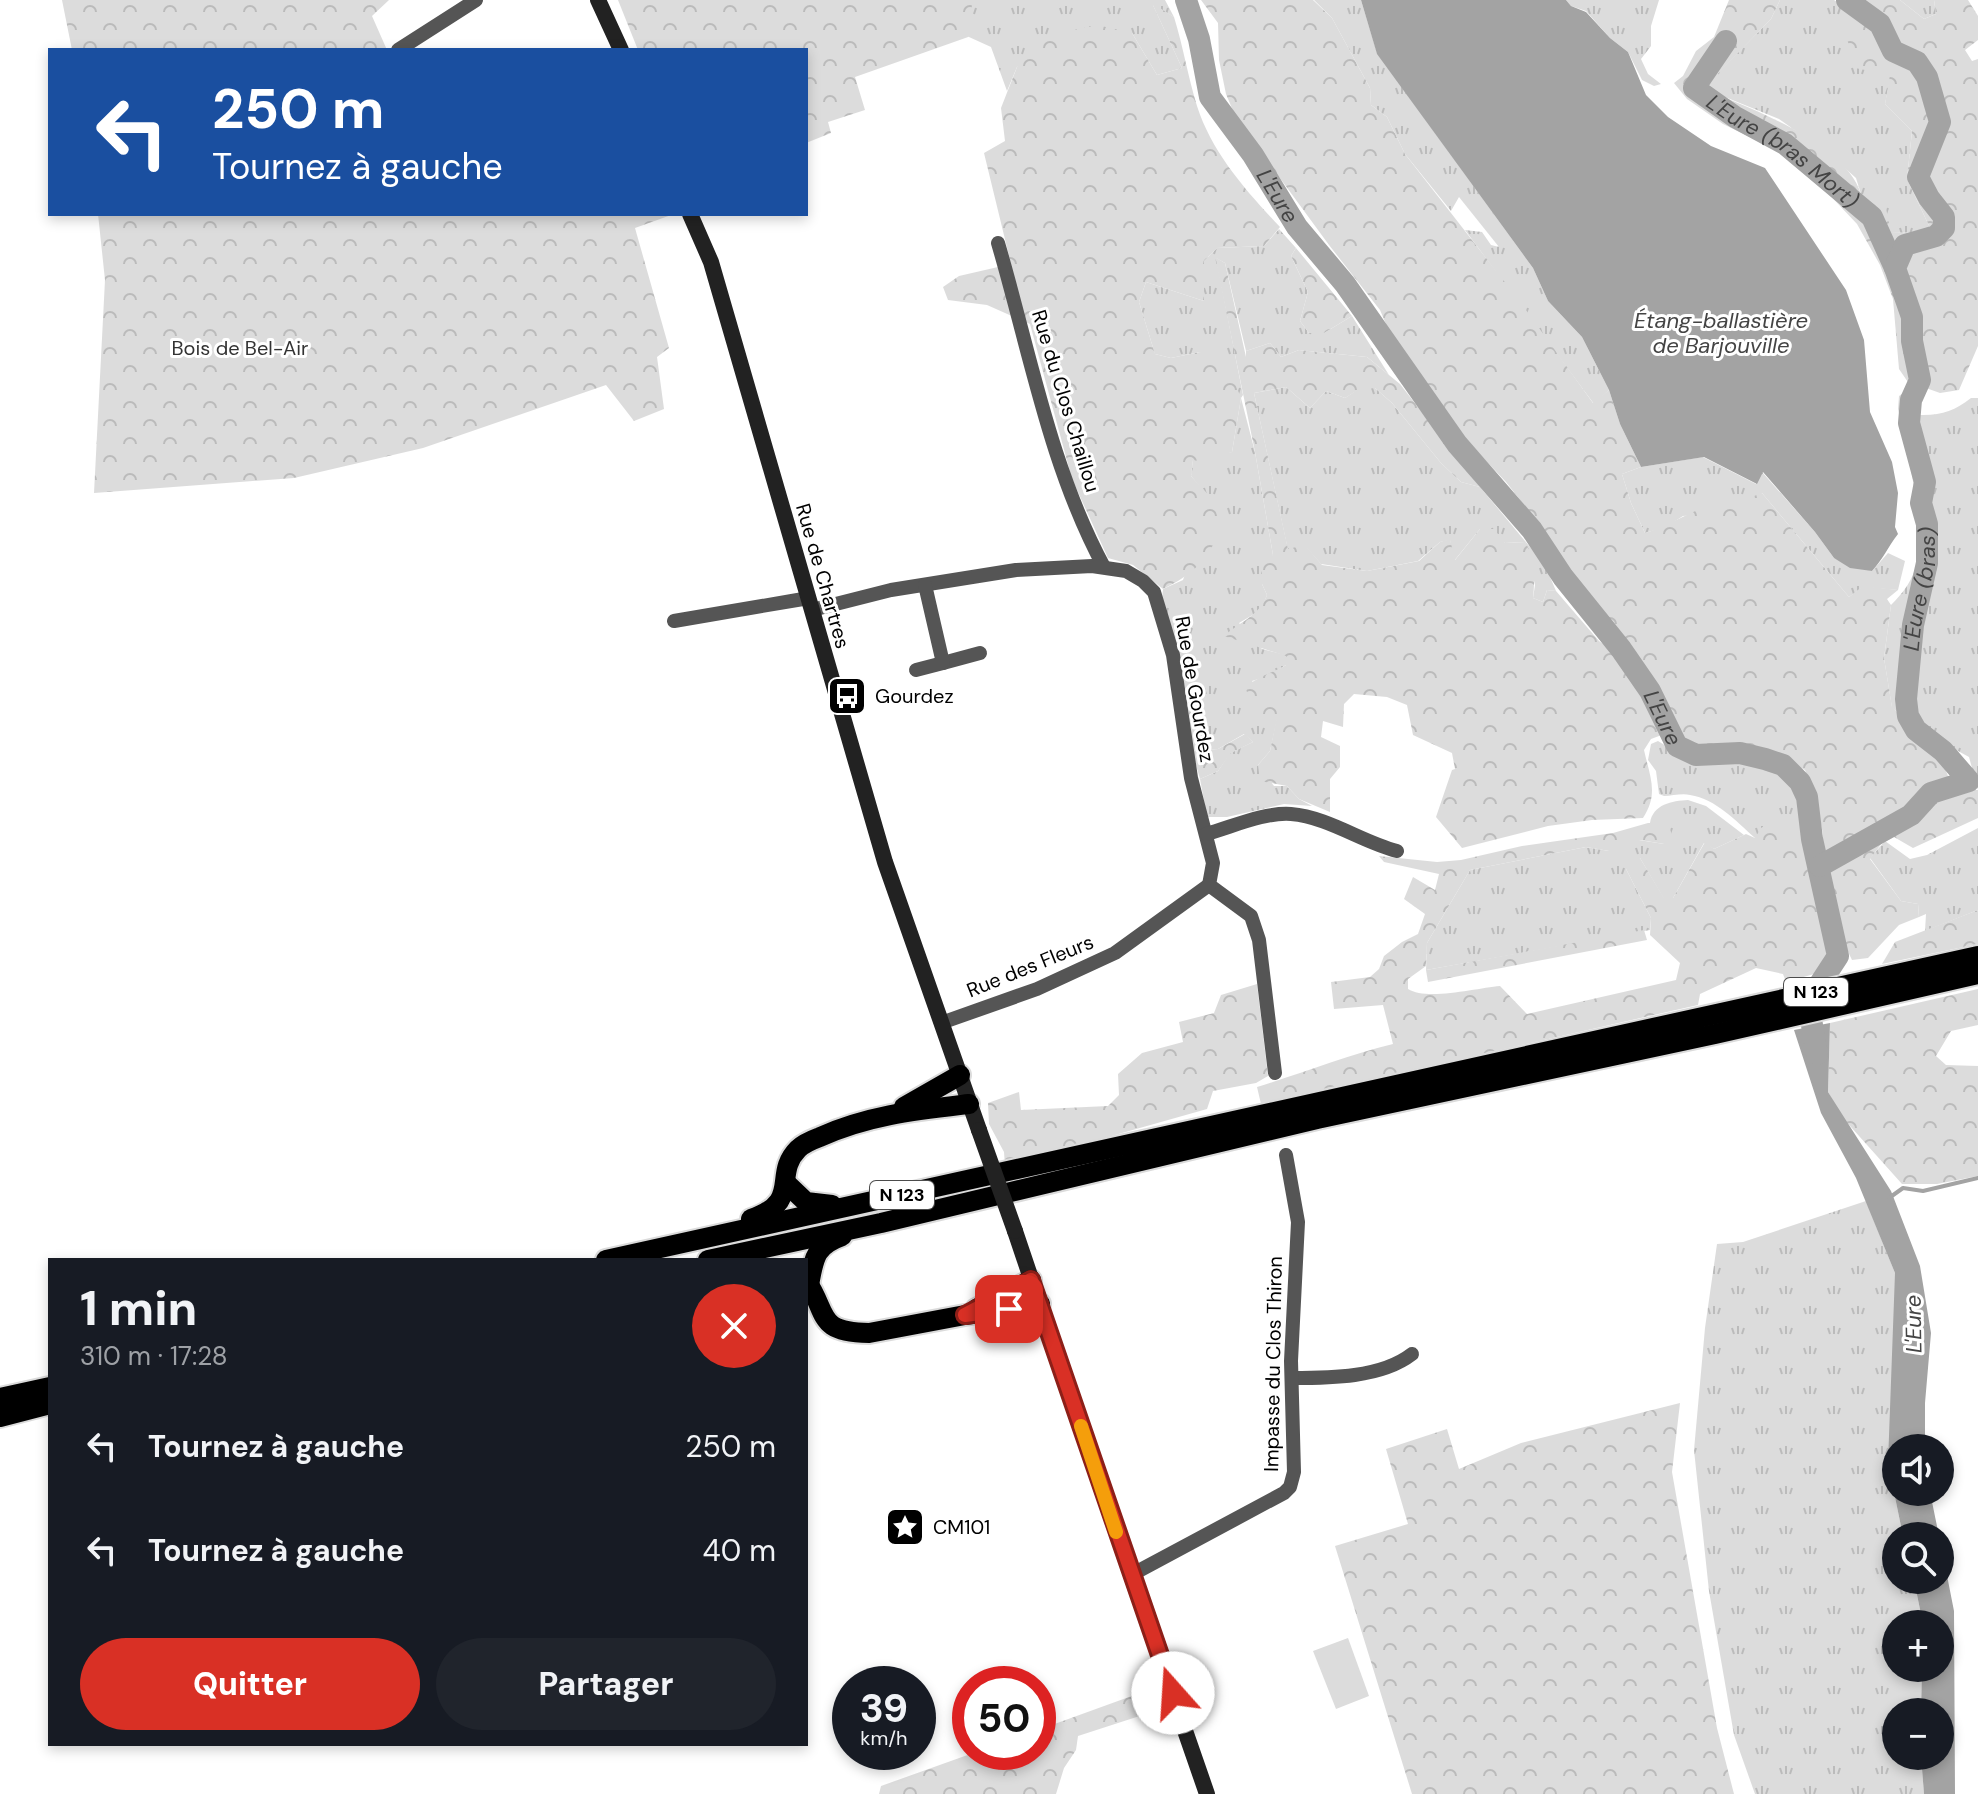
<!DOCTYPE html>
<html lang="fr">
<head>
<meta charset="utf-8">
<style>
  :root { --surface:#171b24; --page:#20242c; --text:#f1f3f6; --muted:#9ea1a6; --accent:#d93025 }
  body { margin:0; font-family:"DM Sans",sans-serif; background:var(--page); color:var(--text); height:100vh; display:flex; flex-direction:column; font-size:30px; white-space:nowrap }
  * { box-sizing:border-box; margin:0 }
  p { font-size:26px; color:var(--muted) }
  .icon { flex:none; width:44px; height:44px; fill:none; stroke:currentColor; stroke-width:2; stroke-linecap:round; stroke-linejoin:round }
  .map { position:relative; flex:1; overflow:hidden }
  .panel { position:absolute; left:48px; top:1258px; width:760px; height:488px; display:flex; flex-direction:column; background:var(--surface); border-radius:0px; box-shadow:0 4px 12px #0003 }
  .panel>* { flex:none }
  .top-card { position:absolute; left:48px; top:48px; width:760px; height:168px; border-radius:0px; box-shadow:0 4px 12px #0003; background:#1a4fa0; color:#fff; overflow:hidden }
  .buttons { position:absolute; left:1882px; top:1434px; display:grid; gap:16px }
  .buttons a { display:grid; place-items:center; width:72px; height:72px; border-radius:50%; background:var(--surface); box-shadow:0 4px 12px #0003; font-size:40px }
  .speed { position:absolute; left:832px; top:1666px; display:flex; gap:16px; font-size:40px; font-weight:700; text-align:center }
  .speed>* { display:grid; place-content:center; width:104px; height:104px; border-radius:50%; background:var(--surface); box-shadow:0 4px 12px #0003; line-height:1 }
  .speed small { font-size:20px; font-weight:400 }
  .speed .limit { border:12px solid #d22; background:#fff; color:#111 }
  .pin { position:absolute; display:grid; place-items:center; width:68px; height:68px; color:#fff; margin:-34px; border-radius:16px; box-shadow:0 4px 12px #0006 }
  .me { position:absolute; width:88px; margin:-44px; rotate:341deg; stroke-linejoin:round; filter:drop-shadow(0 0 6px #0008) }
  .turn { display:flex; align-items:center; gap:28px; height:168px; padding:0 32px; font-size:36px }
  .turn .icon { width:104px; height:104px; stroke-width:2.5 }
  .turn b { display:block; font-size:56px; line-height:68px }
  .round { display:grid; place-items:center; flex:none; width:84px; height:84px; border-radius:42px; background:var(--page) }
  .headline { display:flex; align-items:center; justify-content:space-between; height:136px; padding:0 32px }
  h1 { font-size:48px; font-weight:800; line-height:60px }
  .cta { display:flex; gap:16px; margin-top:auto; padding:16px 32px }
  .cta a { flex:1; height:92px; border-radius:48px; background:var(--accent); color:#fff; font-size:32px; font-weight:800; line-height:92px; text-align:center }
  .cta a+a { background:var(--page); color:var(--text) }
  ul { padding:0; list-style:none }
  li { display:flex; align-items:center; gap:24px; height:104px; padding:0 32px }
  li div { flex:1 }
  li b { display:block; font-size:30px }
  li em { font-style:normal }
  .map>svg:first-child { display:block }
</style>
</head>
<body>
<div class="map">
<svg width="1978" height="1794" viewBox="0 0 1978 1794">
  <defs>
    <pattern id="grass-tufts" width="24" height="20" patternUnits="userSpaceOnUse" patternTransform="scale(2)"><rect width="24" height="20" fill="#dcdcdc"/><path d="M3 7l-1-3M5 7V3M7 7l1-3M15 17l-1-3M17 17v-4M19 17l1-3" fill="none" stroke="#bbb"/></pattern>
    <pattern id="forest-crowns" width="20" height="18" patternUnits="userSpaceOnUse" patternTransform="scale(2)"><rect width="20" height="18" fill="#dcdcdc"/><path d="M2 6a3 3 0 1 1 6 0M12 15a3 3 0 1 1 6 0" fill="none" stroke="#bbb"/></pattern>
  </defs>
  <rect width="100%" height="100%" fill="#fff"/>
  <!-- grass -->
  <g fill="url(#grass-tufts)">
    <path d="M971,0H1165L1174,17L1153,5L1182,68L1157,75L1132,33L1017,67L1007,91L991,47L969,37Z"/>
    <path d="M1314,0H1361L1377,53L1533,268L1548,301L1582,337L1609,390L1594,404L1465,230L1482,232L1491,245L1499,247L1459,197L1451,211L1405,154L1387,117L1371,105L1370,88L1332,18Z"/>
    <path d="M1566,0H1659L1651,26V46L1641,59L1648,74L1661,84L1654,86L1642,80L1628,52L1610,38L1586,11L1571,6Z"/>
    <path d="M1780,0H1834L1856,15L1891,75L1885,104L1912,131L1907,179L1932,232L1891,233L1861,194L1856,178L1830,155L1779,119L1703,88L1771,19Z"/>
    <path d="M1900,0H1934L1936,14L1924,19Z"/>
    <path d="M1279,229L1296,248L1291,256L1308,292L1300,321L1309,333H1324L1352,316L1389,375L1367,357L1299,350L1281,357L1270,343L1246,351L1225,263L1216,258L1243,395L1241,398L1255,452L1273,555L1262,584L1267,595L1261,610L1239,623L1262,649L1286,655V665L1268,676L1252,681L1278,715L1270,751L1258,765L1274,786H1287L1299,799L1312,806L1284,804L1227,817H1207L1200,779L1218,771L1230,753L1253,742L1244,734L1218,749L1192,751L1187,695L1162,599L1163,589L1183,580L1211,500L1191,476L1193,459L1232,452L1241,398L1200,352L1171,358L1155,354L1139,302L1146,282L1204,301V261L1217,248L1264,246Z"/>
    <path d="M1286,387L1310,408L1326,391L1345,398L1360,388H1375L1392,403L1441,463L1461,482L1480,487L1545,565L1556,591L1547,590L1543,602L1533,598L1535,585L1525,542L1505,543L1480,529L1454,561L1450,540L1440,542L1418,561L1367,571L1321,564L1305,546L1288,550L1254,393Z"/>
    <path d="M1906,391L1918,415C1941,416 1954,411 1971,398H1978V790L1969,757L1927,734L1892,708L1884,658L1891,605C1903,593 1913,580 1917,563C1925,522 1907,450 1898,409L1899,396Z"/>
    <path d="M1703,457L1756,484L1762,472L1815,532L1834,558L1872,571L1888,553L1905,561L1898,590L1863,587L1849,597L1762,493L1753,509L1683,516L1666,527L1645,533L1631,503L1622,474L1641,467Z"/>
    <path d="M1658,741L1682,756L1705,765L1752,758L1773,767L1794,781L1801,802L1802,829L1755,838C1736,821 1716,799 1690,795C1682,793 1672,796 1664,796L1659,794L1656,771L1648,760L1651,744Z"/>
    <path d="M1688,800L1706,806L1744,835L1714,849L1704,843L1673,898L1664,899L1640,858L1626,869L1651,918L1650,930L1426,970L1427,943L1470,870L1586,847L1609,851L1639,840L1664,844L1668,823H1650C1653,804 1672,801 1688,800Z"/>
    <path d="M1978,828V910L1925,931L1926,914L1919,917L1918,904L1901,901L1870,858L1885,841L1910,859L1927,855Z"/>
    <path d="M1866,1201L1895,1273L1897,1355L1888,1463L1903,1536H1896V1580H1914L1923,1624H1896V1668H1922L1921,1712H1896V1756H1921L1924,1794H1755L1734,1735L1709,1591L1694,1450L1705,1328L1717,1244L1743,1242Z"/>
  </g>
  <!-- forest -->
  <g fill="url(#forest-crowns)">
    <path d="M62,0H389L372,16L387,50H72Z"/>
    <path d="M618,0H972L971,36L855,77L865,110L828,122L831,133L806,143V50H638Z"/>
    <path d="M1201,0H1313L1332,18L1370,88L1371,105L1387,117L1405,154L1518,299L1593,403L1609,390L1620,424L1641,467L1622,474L1631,503L1645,533C1670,526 1709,499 1734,502C1740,502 1747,506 1752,508L1749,498L1762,493L1849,597L1863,586L1898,590L1887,599L1891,605L1884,658L1892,707L1940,756L1948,776L1944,789L1978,790V818L1913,848L1894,837L1882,843L1870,859L1901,901L1918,904L1919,917L1899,925L1868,958L1852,960L1841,937L1840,917L1822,853L1823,834L1816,799L1805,770L1775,754L1748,747L1699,750L1684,743L1641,669L1594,611L1537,521L1506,482L1440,412L1394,343L1380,310L1329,245L1236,118L1226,94L1219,60L1218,23Z"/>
    <path d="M1729,0H1780L1771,19L1703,89C1750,108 1845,142 1861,194L1885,203L1891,233L1932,232L1907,179L1912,131L1885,104L1890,75L1855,68L1845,31L1856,15L1837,2L1838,0H1900L1924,19L1936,14L1934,0H1968L1978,16V40L1965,50L1972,61L1978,59V346L1959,390L1940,393L1926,388L1922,370L1912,388L1899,369L1893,299L1880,265L1857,224L1824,189L1778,151L1723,124L1687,99L1674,83L1683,76L1696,51L1714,37Z"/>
    <path d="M1152,3L1174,17C1183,46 1188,77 1197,106C1212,153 1247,192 1280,227L1264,246L1217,248L1204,261V301L1146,282L1139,302L1155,354L1171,358L1200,352L1224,356L1241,398L1232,452L1203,462L1193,460L1191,476C1198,484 1207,492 1212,500C1232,541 1197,574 1163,589L1133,565L1108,558L1072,479L1030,324L987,305L948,300L943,287L959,276L1011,264L984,153L1005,141L1001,108L1017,67L1051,35L1097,25L1132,33L1157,75L1182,68Z"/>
    <path d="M98,214H674L635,228L669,348L657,357L664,409L634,421L606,385L423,448L294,478L94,493L105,280Z"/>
    <path d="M1296,248L1352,316L1324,333H1309L1300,321L1308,292L1291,256Z"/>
    <path d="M1215,257L1225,263L1246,357V351L1270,343L1281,357L1299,350L1367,357L1400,384L1480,487L1461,482L1441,463L1392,403L1375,388L1358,390L1345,398L1326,391L1310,408L1286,387L1254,393L1288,549L1305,545L1322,565L1367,571L1419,561L1440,542L1450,539L1455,560L1480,529H1494L1505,543L1525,542C1535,557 1535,581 1533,598L1543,602L1547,590L1556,591L1599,641L1626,661L1667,733L1651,739L1644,750C1650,777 1659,794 1643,818L1592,820L1548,826L1462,848L1436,817L1452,770L1455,769L1452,753L1413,735L1407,705L1387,697L1354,694L1344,704L1343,727L1323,721L1321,737L1340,746V767L1330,779V812L1299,799L1287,786L1260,781L1258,765L1270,751L1277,716L1252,715L1246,688C1255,677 1273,673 1286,665V656L1224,636C1241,621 1259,616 1267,595L1262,584V561L1273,555L1255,452Z"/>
    <path d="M1245,734L1253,742L1231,753L1218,771L1200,779L1192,751L1218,749Z"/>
    <path d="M1771,822L1786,824L1791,829H1802L1805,839L1812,847L1833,955L1821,972L1786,982L1783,974L1756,968L1700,994L1698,1005L1261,1104L1257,1087C1303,1073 1347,1055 1393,1044L1383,1005L1334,1009L1331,982L1370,977L1379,969L1384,956L1402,942L1418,934L1425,914L1404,899L1413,877L1435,890L1439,874L1384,862L1379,856L1437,862L1461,860L1522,846L1613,833L1648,823H1668L1674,841L1668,850L1664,844L1640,840L1616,858L1609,851L1586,847L1470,870L1427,943L1426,966L1408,979V989C1427,1001 1477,988 1500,986L1527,1014L1676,980L1680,963L1650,935L1651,918L1626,869L1628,859L1640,858L1664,898H1673L1705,842L1714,849L1746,834L1755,838L1761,828Z"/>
    <path d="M1978,910V944L1882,964L1895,942Z"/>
    <path d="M1644,930L1647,940L1428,982L1426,970Z"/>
    <path d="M1257,984L1268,1076L1256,1083L1213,1091L1207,1109L1005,1166L1004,1152L989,1124L988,1103L1019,1092L1021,1110L1108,1106L1119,1095L1118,1074L1142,1053L1183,1042L1179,1022L1214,1013L1221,995Z"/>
    <path d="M1978,989V1025L1951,1031L1936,1056L1946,1065L1978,1066V1176L1937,1184H1902L1842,1117L1828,1092L1830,1023Z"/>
    <path d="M1680,1403L1672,1472L1717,1728L1734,1794H1412L1335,1546L1408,1524L1386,1449L1447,1429L1459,1469L1521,1443Z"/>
    <path d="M1151,1689L1155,1690L1160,1702L1155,1711L1078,1736L1076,1750L1064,1768L1056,1794H879L881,1786L976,1752H1038V1730Z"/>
  </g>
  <!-- pitch -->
  <path fill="#dcdcdc" d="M1348,1638L1369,1696L1336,1709L1313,1651Z"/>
  <!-- water -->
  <g fill="#a3a3a3">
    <path d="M1361,0H1566L1571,6L1586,12L1610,38L1628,52L1646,95L1668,117L1711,146L1765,168L1846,290L1864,340L1870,412L1892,462L1898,493L1895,527L1898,534C1888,547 1883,559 1872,571L1850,568L1834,558L1815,532L1763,472L1757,484L1704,457L1641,467L1620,424L1609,390L1582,337L1548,301L1533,268L1377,54Z"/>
    <path d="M1830,1023L1828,1092L1891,1191L1920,1266L1931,1333L1925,1403V1448H1896V1492H1930L1939,1536H1903L1888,1463L1895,1273L1856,1178L1821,1113L1794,1030Z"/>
    <path d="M1940,1540L1954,1611L1955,1794H1924L1921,1756H1940V1712H1921L1922,1668H1940V1624H1923L1914,1580H1940Z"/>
  </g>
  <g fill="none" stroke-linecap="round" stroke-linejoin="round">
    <!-- stream -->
    <path stroke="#a3a3a3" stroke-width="4" d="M1889,1198L1903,1188L1923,1191L1978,1178"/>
    <!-- river -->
    <g stroke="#a3a3a3" stroke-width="22">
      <path id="s1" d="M1186,0L1199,39L1210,97L1253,155L1297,227L1345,284L1457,444L1532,530L1563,577L1621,649L1650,691L1677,746L1696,755L1740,753L1765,759L1783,765L1800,782L1807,797L1812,839L1838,956L1808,1002L1817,1054"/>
      <path id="s2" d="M1726,41L1694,88L1735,117L1785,144L1872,217L1895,268"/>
      <path id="s3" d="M1820,866L1911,815L1931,793L1969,781L1943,751L1916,730L1908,716L1906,699L1913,625L1927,563V524L1921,503L1925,482L1909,423L1911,400L1920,380L1912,341V317L1895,268L1905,245L1936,236L1944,228V217L1929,198L1918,177L1940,122L1927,77L1917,62L1893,51L1880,24L1847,0"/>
    </g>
    <defs>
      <g id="primary">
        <path d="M904,1107L960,1075"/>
        <path d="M786,1183L806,1202L832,1205"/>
        <path d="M751,1219C803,1201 772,1175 798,1149C804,1143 812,1140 820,1137C868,1115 918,1110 969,1104"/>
        <path d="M606,1260L1978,956"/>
        <path d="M708,1260L881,1223L1317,1119L1715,1034L1978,974"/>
        <path d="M806,1280C829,1314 815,1332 869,1333L965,1315L1040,1304"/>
        <path d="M809,1285C814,1259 814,1246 842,1236"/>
        <path d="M976,1309L1031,1280"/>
        <path d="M0,1398L50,1387"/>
        <path d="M0,1417L50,1404"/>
      </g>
    </defs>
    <!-- primary casing -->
    <use href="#primary" stroke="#dbdbdb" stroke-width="24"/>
    <!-- street -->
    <g stroke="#555" stroke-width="14">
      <path d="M398,50L476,0"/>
      <path d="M998,243C1030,352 1050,467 1104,567"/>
      <path d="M812,610L891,590L1016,570L1092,566L1126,571L1143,581L1154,592L1173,655L1191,778L1213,863L1209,885L1251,916L1259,940L1275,1073"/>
      <path d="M674,621L809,598"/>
      <path d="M943,663L980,653"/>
      <path d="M916,670L943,663L925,585"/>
      <path d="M1206,834C1232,827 1264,812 1291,814C1328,817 1362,842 1397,851"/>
      <path d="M941,1023L1037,989L1115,953L1209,885"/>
      <path d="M1292,1378C1330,1378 1381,1378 1412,1354"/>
      <path d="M1131,1575L1284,1493L1290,1487L1294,1472L1291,1361L1298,1222L1286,1155"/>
    </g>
    <!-- secondary -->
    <g stroke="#222" stroke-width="16">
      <path d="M598,0L621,50"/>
      <path d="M690,214L711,262L885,862L979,1130"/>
      <path d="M1015,1231L1131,1575L1207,1794"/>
    </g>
    <!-- primary -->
    <use href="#primary" stroke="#000" stroke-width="20"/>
    <!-- secondary-bridge -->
    <path stroke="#222" stroke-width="16" d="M979,1130L1015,1231"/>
  </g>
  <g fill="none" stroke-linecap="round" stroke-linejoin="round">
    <defs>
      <path id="route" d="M1009,1309L965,1315L1031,1280L1173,1693"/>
    </defs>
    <!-- route casing -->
    <use href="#route" stroke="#8d1f18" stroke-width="20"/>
    <!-- route -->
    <use href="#route" stroke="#d93025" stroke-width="14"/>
    <!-- slow -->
    <path stroke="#f59e0b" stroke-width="14" d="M1081,1426L1116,1532"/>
  </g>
  <!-- icons -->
  <defs>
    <symbol id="bus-square" viewBox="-11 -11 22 22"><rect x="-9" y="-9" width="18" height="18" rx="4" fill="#000" stroke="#fff"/><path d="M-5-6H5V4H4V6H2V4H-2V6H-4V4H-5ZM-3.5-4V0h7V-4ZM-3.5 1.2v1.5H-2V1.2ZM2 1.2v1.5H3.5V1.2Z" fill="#fff"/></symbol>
    <symbol id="sight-square" viewBox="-11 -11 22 22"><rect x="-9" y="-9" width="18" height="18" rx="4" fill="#000" stroke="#fff"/><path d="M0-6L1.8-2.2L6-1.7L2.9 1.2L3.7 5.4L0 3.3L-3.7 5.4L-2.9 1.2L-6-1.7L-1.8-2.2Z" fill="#fff"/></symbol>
  </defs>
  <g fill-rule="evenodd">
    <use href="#bus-square" x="825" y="674" width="44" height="44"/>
    <use href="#sight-square" x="883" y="1505" width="44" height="44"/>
  </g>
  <g text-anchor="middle" stroke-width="6" stroke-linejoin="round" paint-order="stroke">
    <!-- shield labels -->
    <g fill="#fff" stroke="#4c4c4c" stroke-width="2">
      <rect x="1784" y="978" width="64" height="28" rx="6"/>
      <rect x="870" y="1181" width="64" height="28" rx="6"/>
    </g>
    <g font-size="18" font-weight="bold" fill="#000">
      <text x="1816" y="998">N 123</text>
      <text x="902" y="1201">N 123</text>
    </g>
    <!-- park labels -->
    <g font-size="20" fill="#333" stroke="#fff">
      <text x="240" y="355">Bois de Bel-Air</text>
    </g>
    <!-- street labels -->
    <g font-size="20" fill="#000" stroke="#fff">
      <text transform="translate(1066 401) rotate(73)" y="7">Rue du Clos Chaillou</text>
      <text transform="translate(823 576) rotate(74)" y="7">Rue de Chartres</text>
      <text transform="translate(1195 689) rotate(80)" y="7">Rue de Gourdez</text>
      <text transform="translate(1030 966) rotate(-22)" y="7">Rue des Fleurs</text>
      <text transform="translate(1273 1364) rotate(-89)" y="7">Impasse du Clos Thiron</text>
    </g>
    <!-- poi labels -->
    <g font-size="20" fill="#000" stroke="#fff" text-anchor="start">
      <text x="875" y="703">Gourdez</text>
      <text x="933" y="1534">CM101</text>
    </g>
    <!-- water labels -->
    <g font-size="22" font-style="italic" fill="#444" stroke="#fff">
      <text dy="8" stroke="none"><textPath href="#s2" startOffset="166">L'Eure (bras Mort)</textPath></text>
      <text dy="8" stroke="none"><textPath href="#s1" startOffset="220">L'Eure</textPath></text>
      <text x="1721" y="328">Étang-ballastière<tspan x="1721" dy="25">de Barjouville</tspan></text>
      <text dy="8" stroke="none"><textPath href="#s3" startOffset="392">L'Eure (bras)</textPath></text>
      <text dy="8" stroke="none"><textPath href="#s1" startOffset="870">L'Eure</textPath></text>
      <text transform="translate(1913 1324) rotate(-91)" y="8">L'Eure</text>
    </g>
  </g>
</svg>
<div class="buttons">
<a><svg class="icon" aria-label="sound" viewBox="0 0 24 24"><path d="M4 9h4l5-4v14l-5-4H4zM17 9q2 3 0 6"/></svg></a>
<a><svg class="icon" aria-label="search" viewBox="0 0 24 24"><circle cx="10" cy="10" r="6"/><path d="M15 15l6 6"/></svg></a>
<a>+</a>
<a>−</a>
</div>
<div class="speed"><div>39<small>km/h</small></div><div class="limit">50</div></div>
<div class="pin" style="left:1009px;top:1309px;background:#d93025"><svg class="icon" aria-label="arrive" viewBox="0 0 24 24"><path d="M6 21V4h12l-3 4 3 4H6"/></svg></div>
<svg class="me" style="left:1173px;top:1693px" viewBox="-20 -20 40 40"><circle r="19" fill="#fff"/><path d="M0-13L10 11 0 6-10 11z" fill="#d93025"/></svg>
<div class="top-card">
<div class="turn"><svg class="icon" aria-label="left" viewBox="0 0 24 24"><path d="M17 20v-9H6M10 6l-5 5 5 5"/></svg><div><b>250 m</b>Tournez à gauche</div></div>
</div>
<section class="panel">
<div class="headline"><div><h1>1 min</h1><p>310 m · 17:28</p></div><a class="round" style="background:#d93025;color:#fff"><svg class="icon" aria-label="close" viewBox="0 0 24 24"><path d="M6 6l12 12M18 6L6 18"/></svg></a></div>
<ul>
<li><svg class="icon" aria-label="left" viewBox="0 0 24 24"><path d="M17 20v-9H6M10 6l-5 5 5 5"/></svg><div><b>Tournez à gauche</b></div><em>250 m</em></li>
<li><svg class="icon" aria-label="left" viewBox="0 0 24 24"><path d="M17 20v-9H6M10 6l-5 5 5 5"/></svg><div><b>Tournez à gauche</b></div><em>40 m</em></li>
</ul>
<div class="cta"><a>Quitter</a><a>Partager</a></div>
</section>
</div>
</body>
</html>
